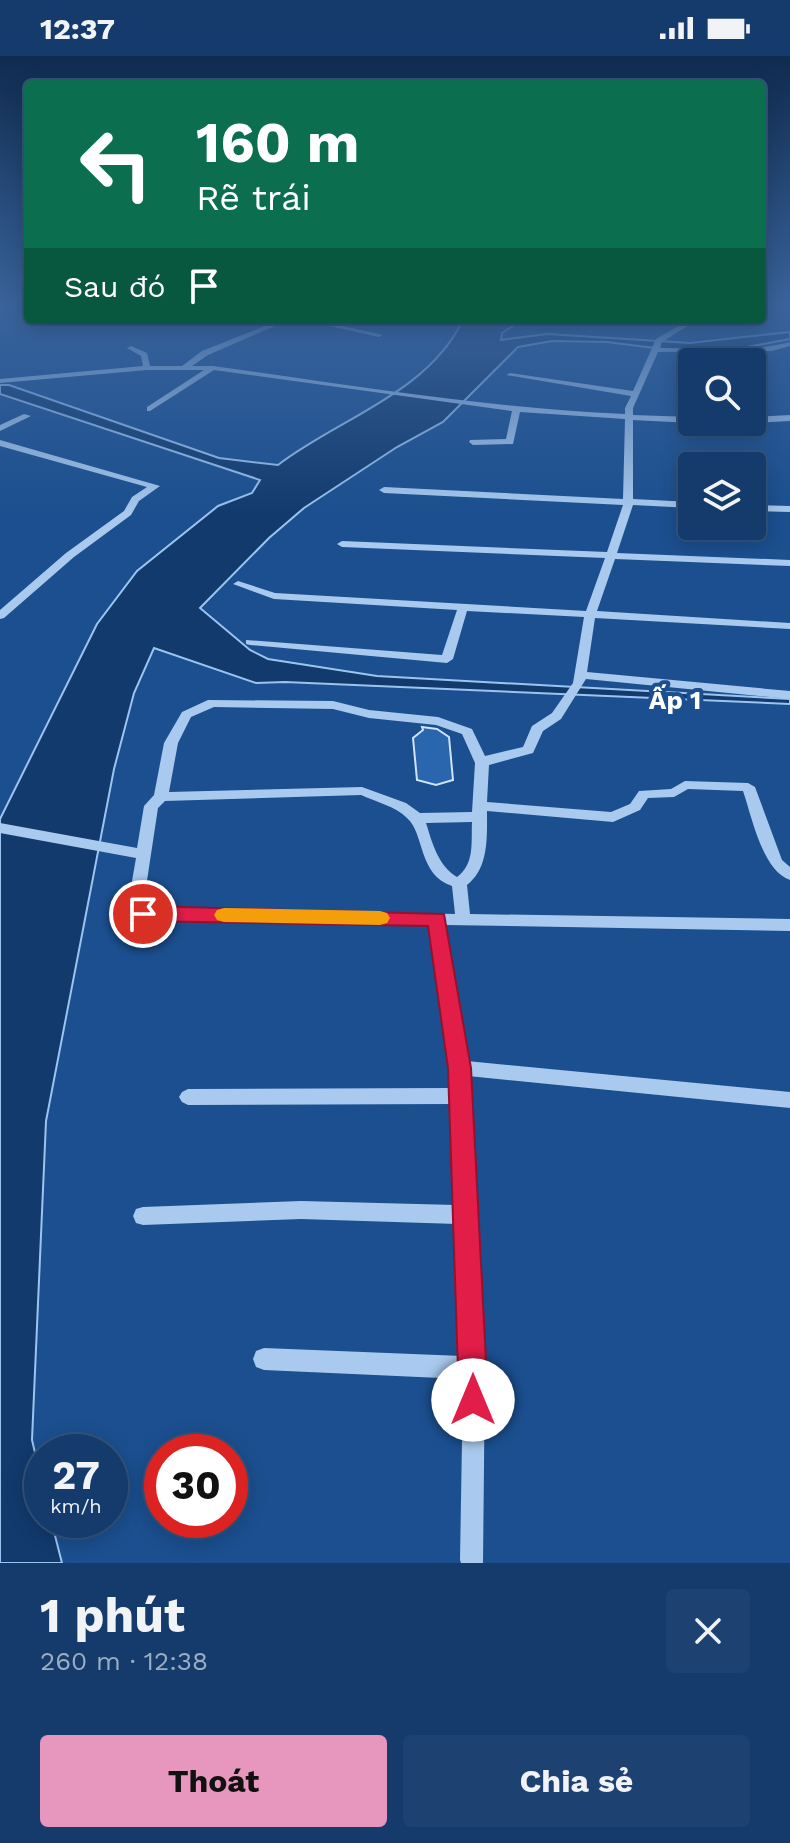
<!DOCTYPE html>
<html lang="vi">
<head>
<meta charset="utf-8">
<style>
  :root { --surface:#143b6b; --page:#1d4271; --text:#f1f3f6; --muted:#9dadc1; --line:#33557e; --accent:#e797bd }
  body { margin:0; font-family:"Work Sans",sans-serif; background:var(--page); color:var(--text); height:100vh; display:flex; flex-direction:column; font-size:30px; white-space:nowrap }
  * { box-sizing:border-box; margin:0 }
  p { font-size:26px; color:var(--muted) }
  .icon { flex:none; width:44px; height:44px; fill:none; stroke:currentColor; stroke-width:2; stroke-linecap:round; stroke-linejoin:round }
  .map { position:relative; height:1507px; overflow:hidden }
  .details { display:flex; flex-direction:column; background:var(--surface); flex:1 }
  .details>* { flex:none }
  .top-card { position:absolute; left:24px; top:24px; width:742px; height:244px; border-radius:8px; box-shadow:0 4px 20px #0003,0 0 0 2px var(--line); background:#0b6e4f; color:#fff; overflow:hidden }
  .controls { position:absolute; left:678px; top:292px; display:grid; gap:16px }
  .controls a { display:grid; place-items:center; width:88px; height:88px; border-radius:8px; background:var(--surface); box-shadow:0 4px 20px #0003,0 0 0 2px var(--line); font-size:40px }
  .speed { position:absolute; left:24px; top:1378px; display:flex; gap:16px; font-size:40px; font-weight:700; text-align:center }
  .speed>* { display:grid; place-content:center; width:104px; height:104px; border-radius:50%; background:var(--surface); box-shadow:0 4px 20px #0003,0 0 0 2px var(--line); line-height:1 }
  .speed small { font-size:20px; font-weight:400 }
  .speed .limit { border:12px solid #d22; background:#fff; color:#111 }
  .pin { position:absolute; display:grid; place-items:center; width:68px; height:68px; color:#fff; margin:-34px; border:4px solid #fff; border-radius:50%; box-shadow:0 2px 8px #0007 }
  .me { position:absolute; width:88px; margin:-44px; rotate:0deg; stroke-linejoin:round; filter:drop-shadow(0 0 6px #0008) }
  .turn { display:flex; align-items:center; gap:28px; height:168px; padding:0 40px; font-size:36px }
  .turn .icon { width:104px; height:104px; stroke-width:2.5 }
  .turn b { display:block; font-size:56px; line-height:68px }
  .then { display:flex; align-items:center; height:76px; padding:0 40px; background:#0003; gap:16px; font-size:30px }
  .round { display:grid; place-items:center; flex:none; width:84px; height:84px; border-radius:8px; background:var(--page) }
  .overview { display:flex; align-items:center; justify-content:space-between; height:136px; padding:0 40px }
  h1 { font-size:48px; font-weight:700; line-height:60px }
  .button { display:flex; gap:16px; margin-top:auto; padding:16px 40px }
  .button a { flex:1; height:92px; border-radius:8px; background:var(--accent); color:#111; font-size:32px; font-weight:700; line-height:92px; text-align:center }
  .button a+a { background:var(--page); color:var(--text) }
  .status { display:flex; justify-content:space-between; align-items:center; height:56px; padding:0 40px; background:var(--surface); direction:ltr }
  .status svg { height:22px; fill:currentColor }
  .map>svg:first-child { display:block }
</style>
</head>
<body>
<div class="status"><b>12:37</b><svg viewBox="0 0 49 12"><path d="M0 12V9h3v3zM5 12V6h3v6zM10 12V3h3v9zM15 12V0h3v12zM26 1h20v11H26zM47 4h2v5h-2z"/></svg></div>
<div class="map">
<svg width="790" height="1507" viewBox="0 0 790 1507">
  <rect width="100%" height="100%" fill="#1b4f8f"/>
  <!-- water -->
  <path fill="#123a6d" stroke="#9cc4f0" stroke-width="2" d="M463,264H522L502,277L501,284L547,278L690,287L790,276V283L742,292L671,294L607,286L552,285L518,291L443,366L397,391L304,452L269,482L200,552L250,594L268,603L377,620L790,643V648L285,626L256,627L154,592L134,637L114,713L46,1065L32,1384L42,1426V1464H51L62,1507H0V763L97,568L137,515L218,450L252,437L260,424L0,338V329H9L219,402L278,409C339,362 427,338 463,264Z"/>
  <!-- building -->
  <path fill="#2a66ad" stroke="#cfe3fa" stroke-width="2" d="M422,671L437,673L449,681L453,724L436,729L417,724L413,682L423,674Z"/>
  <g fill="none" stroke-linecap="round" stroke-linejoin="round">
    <!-- minor -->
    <g fill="#a9c9ee" fill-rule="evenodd">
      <path d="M280,264H289L208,299L192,310H213C350,329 487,352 625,358V352L631,340L506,319L510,317L633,335L656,283L689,264H697L662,286L660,292C703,292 748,297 790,286V290L772,295L658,296L633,352V359L692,361V366H694L692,367L633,364V443L692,446V452L633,449L617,497L790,504V510L615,503L597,555L790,567V573L595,562L587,616L790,635V643L586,623L561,663L543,675L533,697L489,709L487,746L611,756L630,748L639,735L671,733L685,725L748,727L755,731L782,804L790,811V824C762,814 752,761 743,735L688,733L674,741L648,742L640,754L613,766L487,755C487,781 489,812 467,829L470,858L790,863V875L446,869L467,1005L790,1036V1052L468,1020L485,1312L483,1507H461L460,1504L463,1323L264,1314L256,1311L253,1303L256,1295L264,1292L462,1300L457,1168L301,1163L143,1169L136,1167L133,1160L136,1153L143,1151L301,1145L456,1149L452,1048L188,1049L182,1046L179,1041L182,1036L188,1033L451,1032L430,869L143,864L130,858L127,854L136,802L0,777V767L137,792L144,750L154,739L164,687L182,656L208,644L333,645L369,654L438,661L472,673L485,700L523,691L532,670L552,657L573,627L584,561L467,555L453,603L447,607L250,589L246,588V584L442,599L457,554L274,543L233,528L238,525L275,537L586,555L605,502L342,491L337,488L342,485L607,496L623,449L384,437L379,434L384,431L623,443L625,363L520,356L513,388L473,389L469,386L470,384L506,383L512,355L214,314L150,355H147V351L204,314H147L0,327V323L143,310L141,300L127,292L131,290L147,297L150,310H182L202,295ZM214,651L333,653L369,662L436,669L462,678L475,707L472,756L420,757L406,747L362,731L169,736L178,687L191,661ZM361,739C376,746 395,750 407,762C425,778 418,819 452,830L455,858L143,851L158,752L165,745ZM472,766C471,786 475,808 457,821C438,810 432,786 426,767Z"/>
      <path d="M303,264H316L383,279L379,281Z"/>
      <path d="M24,358L31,360L0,375V369Z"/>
      <path d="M790,359V365L752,367L750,366H752V361Z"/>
      <path d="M0,384L160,430L139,445L131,459L74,501L4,562L0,563V554L66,497L124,455L132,441L147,431L0,390Z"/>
      <path d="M752,449L790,450V456L752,455Z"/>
    </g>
  </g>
  <!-- sky -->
  <linearGradient id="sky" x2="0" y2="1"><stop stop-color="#0f2b4f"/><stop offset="0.54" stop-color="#39639b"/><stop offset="1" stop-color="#39639b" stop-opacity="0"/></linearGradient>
  <rect width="790" height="460" fill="url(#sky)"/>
  <!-- route -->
  <path fill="#e11d48" stroke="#92132f" stroke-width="2" d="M143,850L444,858L471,1012L488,1344L484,1354L473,1359L463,1354L459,1344L448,1012L428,870L143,865L136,863L133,858L136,852Z"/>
  <!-- slow -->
  <path fill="#f59e0b" d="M224,852L380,855L387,857L390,862L387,867L380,869L224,866L217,864L214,859L217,854Z"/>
  <g text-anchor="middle" stroke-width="8" stroke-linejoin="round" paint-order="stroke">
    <!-- quarter labels -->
    <g font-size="26" font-weight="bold" fill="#fff" stroke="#1b4f8f">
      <text x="675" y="653">Ấp 1</text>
    </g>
  </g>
</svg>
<div class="controls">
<a><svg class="icon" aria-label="search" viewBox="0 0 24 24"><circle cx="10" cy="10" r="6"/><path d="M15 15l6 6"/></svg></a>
<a><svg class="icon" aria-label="layers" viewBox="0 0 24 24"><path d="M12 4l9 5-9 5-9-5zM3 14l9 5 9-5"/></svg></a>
</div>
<div class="speed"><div>27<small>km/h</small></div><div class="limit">30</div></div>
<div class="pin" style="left:143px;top:858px;background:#d93025"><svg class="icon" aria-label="arrive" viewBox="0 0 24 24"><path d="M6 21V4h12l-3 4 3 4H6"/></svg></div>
<svg class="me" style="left:473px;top:1344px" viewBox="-20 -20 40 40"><circle r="19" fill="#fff"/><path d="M0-13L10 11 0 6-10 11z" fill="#e11d48"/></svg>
<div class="top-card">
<div class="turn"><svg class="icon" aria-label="left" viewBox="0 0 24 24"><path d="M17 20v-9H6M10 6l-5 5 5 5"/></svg><div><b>160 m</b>Rẽ trái</div></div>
<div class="then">Sau đó<svg class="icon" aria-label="arrive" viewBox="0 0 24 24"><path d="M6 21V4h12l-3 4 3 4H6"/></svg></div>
</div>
</div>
<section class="details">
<div class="overview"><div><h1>1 phút</h1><p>260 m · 12:38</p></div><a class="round"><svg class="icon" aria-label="close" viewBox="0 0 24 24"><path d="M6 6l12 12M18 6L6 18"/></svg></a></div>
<div class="button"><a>Thoát</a><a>Chia sẻ</a></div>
</section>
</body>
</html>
